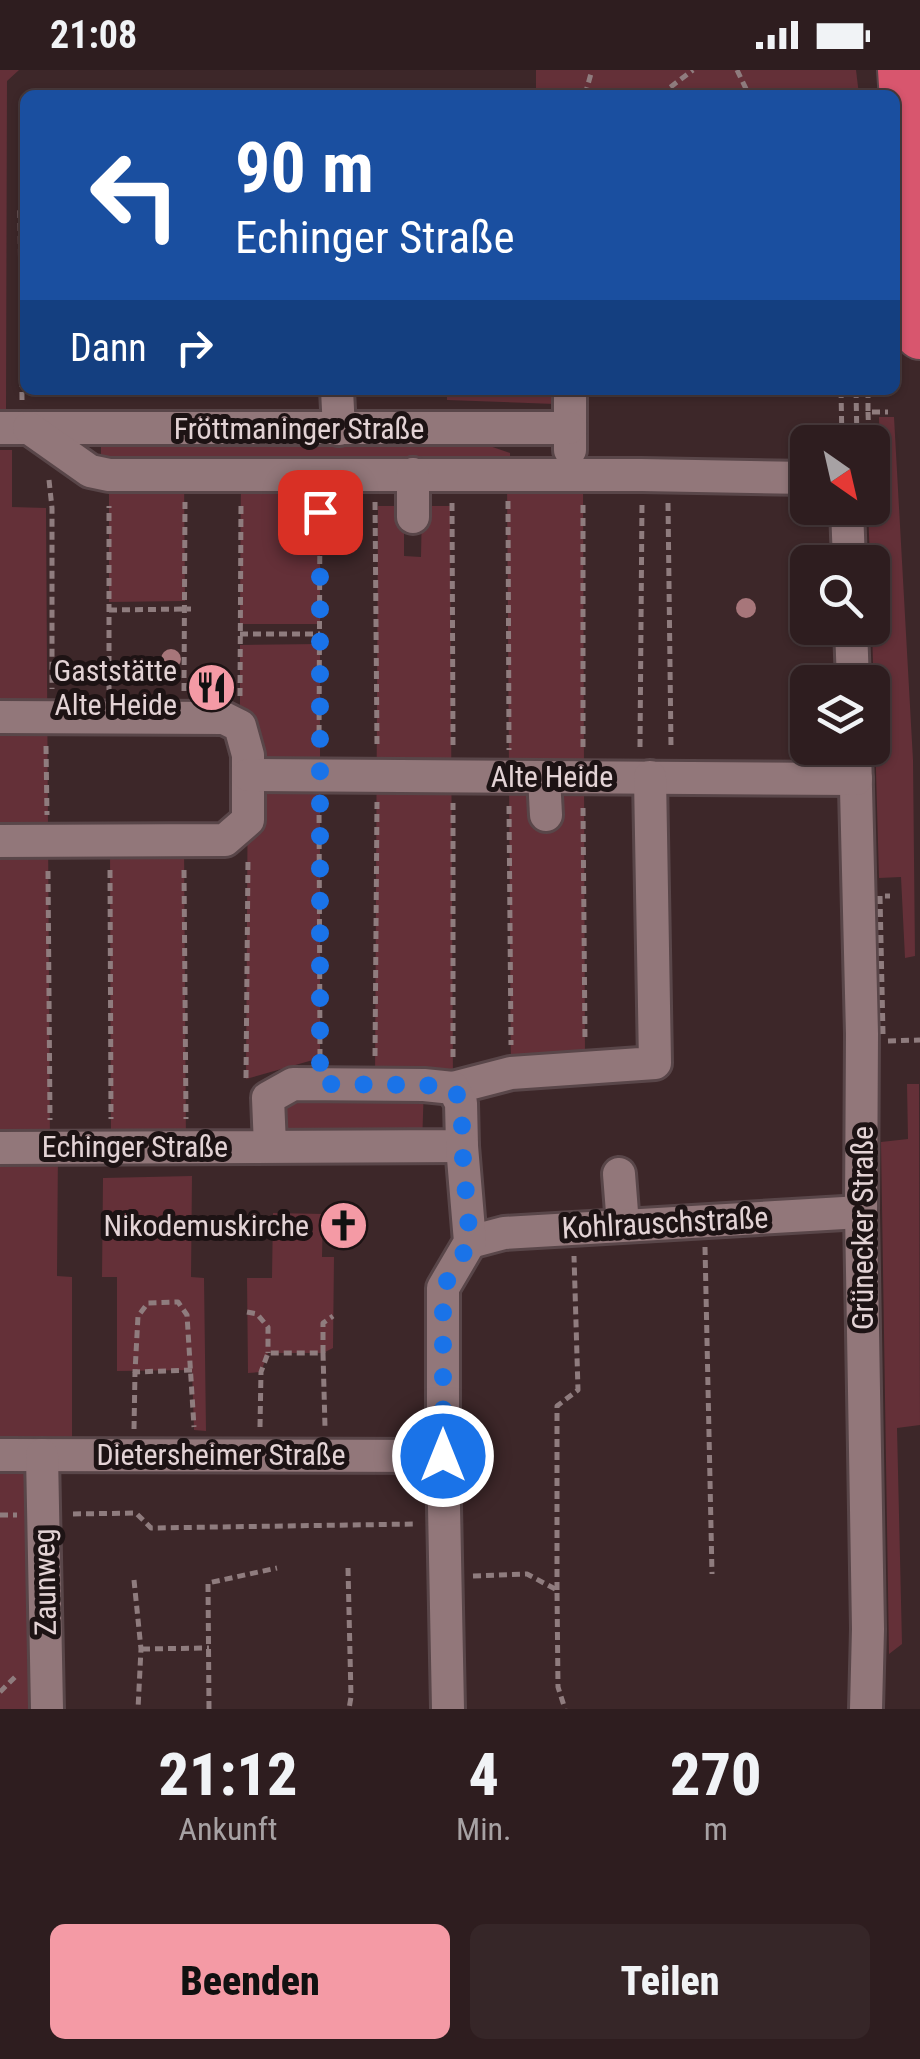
<!DOCTYPE html>
<html lang="de">
<head>
<meta charset="utf-8">
<style>
  :root { --surface:#2e1d1f; --page:#362628; --text:#f1f3f6; --muted:#a7a2a4; --line:#493b3d; --accent:#f49aa5 }
  body { margin:0; font-family:"Roboto Condensed",sans-serif; background:var(--page); color:var(--text); height:100vh; display:flex; flex-direction:column; font-size:38px; white-space:nowrap }
  * { box-sizing:border-box; margin:0 }
  p { font-size:32px; color:var(--muted) }
  .icon { flex:none; width:55px; height:55px; fill:none; stroke:currentColor; stroke-width:2; stroke-linecap:round; stroke-linejoin:round }
  .map { position:relative; height:1639px; overflow:hidden }
  .sheet { display:flex; flex-direction:column; background:var(--surface); flex:1 }
  .sheet>* { flex:none }
  .hud { position:absolute; left:20px; top:20px; width:880px; height:305px; border-radius:15px; box-shadow:0 2px 8px #0004,0 0 0 2px var(--line); background:#1a4fa0; color:#fff; overflow:hidden }
  .needle { width:65px; rotate:146deg }
  .fabs { position:absolute; left:790px; top:355px; display:grid; gap:20px }
  .fabs a { display:grid; place-items:center; width:100px; height:100px; border-radius:15px; background:var(--surface); box-shadow:0 2px 8px #0004,0 0 0 2px var(--line); font-size:50px }
  .pin { position:absolute; display:grid; place-items:center; width:85px; height:85px; color:#fff; margin:-42px; border-radius:20px; box-shadow:0 5px 15px #0006 }
  .me { position:absolute; width:110px; margin:-55px; rotate:0deg; stroke-linejoin:round; filter:drop-shadow(0 0 8px #0008) }
  .turn { display:flex; align-items:center; gap:35px; height:210px; padding:0 50px; font-size:45px }
  .turn .icon { width:130px; height:130px; stroke-width:2.5 }
  .turn b { display:block; font-size:70px; line-height:85px }
  .then { display:flex; align-items:center; height:95px; padding:0 50px; background:#0003; gap:20px; font-size:38px }
  .eta { display:flex; justify-content:space-evenly; align-items:center; height:170px; text-align:center }
  .eta b { font-size:60px; font-weight:800; line-height:70px }
  .button { display:flex; gap:20px; margin-top:auto; padding:20px 50px }
  .button a { flex:1; height:115px; border-radius:15px; background:var(--accent); color:#111; font-size:40px; font-weight:800; line-height:115px; text-align:center }
  .button a+a { background:var(--page); color:var(--text) }
  .status { display:flex; justify-content:space-between; align-items:center; height:70px; padding:0 50px; background:var(--surface); direction:ltr }
  .status svg { height:28px; fill:currentColor }
  .map>svg:first-child { display:block }
</style>
</head>
<body>
<div class="status"><b>21:08</b><svg viewBox="0 0 49 12"><path d="M0 12V9h3v3zM5 12V6h3v6zM10 12V3h3v9zM15 12V0h3v12zM26 1h20v11H26zM47 4h2v5h-2z"/></svg></div>
<div class="map">
<svg width="920" height="1639" viewBox="0 0 920 1639">
  <rect width="100%" height="100%" fill="#3d2729"/>
  <!-- green -->
  <g fill="#643038">
    <path d="M0,0H19L7,11L6,339H0Z"/>
    <path d="M536,0H856L859,25H536Z"/>
    <path d="M447,320H555V334L447,330Z"/>
    <path d="M879,347H894L913,690L915,886L905,888L901,807L879,808L872,558V492H870L868,438H872L873,403L880,397Z"/>
    <path d="M478,372L510,383V394L101,396V374Z"/>
    <path d="M0,380H12V437L46,438L50,1077H58L57,1206L72,1207V1385H43L28,1479L29,1639H0Z"/>
    <path d="M184,404L185,531L109,532V405Z"/>
    <path d="M241,404H320V554H240Z"/>
    <path d="M507,405H583L585,998L511,1003Z"/>
    <path d="M378,436H404V486L421,487L422,436H450L453,1018L424,1015L422,1075L270,1076L293,1014H375Z"/>
    <path d="M320,574V988L246,1009L248,685L240,656V575Z"/>
    <path d="M110,770H184L186,1077H111Z"/>
    <path d="M907,1014H919L920,1355L897,1358L902,1574L889,1584L881,1072L908,1069Z"/>
    <path d="M192,1106L191,1207L204,1208L206,1361L194,1360L192,1300L117,1301V1207H102L103,1108Z"/>
    <path d="M273,1143L323,1144L322,1187H334L333,1278L323,1283H268L261,1302L248,1303L247,1208H272Z"/>
  </g>
  <g fill="none" stroke-linecap="round" stroke-linejoin="round">
    <defs>
      <g id="minor">
        <path d="M337,320L339,359"/>
        <path d="M570,320V380"/>
        <path d="M0,358H569"/>
        <path d="M29,358L90,401L109,405H642L808,408"/>
        <path d="M413,404V447"/>
        <path d="M847,438L849,492"/>
        <path d="M851,558L853,612"/>
        <path d="M0,647L224,648L240,656L248,685V750L225,770L0,771"/>
        <path d="M855,678L862,964L861,1142L868,1559L866,1639"/>
        <path d="M248,705L856,709"/>
        <path d="M544,707L546,745"/>
        <path d="M453,1018L511,1003L655,993L650,707"/>
        <path d="M0,1078L462,1076L461,1033L453,1018L424,1015L293,1014L268,1028L270,1076"/>
        <path d="M619,1104L623,1155"/>
        <path d="M470,1172L504,1163L861,1142"/>
        <path d="M0,1385L443,1386"/>
        <path d="M42,1385L47,1639"/>
        <path d="M448,1639L443,1386V1218L470,1172L462,1076"/>
      </g>
      <path id="highway" d="M902,0L920,265"/>
    </defs>
    <!-- minor casing -->
    <use href="#minor" stroke="#594649" stroke-width="38"/>
    <!-- highway casing -->
    <use href="#highway" stroke="#594649" stroke-width="52"/>
    <!-- path -->
    <g stroke="#8f7c7e" stroke-width="5" stroke-dasharray="8 5" stroke-linecap="butt">
      <path d="M737,0L749,25"/>
      <path d="M585,25L592,0"/>
      <path d="M660,25L693,0"/>
      <path d="M841,320L842,372"/>
      <path d="M856,320L857,372"/>
      <path d="M868,320V342H888"/>
      <path d="M22,330L20,141H25"/>
      <path d="M868,342L869,372"/>
      <path d="M49,410L52,438V619"/>
      <path d="M508,431L509,680"/>
      <path d="M375,432L377,676"/>
      <path d="M452,433L453,677"/>
      <path d="M668,433L671,677"/>
      <path d="M109,540L191,539"/>
      <path d="M240,564H320"/>
      <path d="M109,620V436"/>
      <path d="M184,621L185,432"/>
      <path d="M240,626L241,432"/>
      <path d="M46,676L47,745"/>
      <path d="M319,676L320,432"/>
      <path d="M583,677V433"/>
      <path d="M640,677L642,433"/>
      <path d="M319,732L320,986"/>
      <path d="M509,736L511,975"/>
      <path d="M583,738L585,972"/>
      <path d="M110,800L111,1049"/>
      <path d="M184,800L186,1049"/>
      <path d="M48,801L50,1050"/>
      <path d="M888,971L920,970"/>
      <path d="M375,986L377,732"/>
      <path d="M453,987V733"/>
      <path d="M246,1008L248,789"/>
      <path d="M705,1177L712,1504"/>
      <path d="M247,1242L257,1244L268,1257V1283"/>
      <path d="M323,1283V1253L333,1246"/>
      <path d="M192,1300L135,1302L138,1246L148,1233L178,1232L187,1245L194,1357"/>
      <path d="M260,1357L261,1302L268,1283H323L325,1357"/>
      <path d="M134,1359L135,1302"/>
      <path d="M73,1444L136,1443L151,1458L416,1454"/>
      <path d="M0,1445H17"/>
      <path d="M348,1498L351,1627L349,1639"/>
      <path d="M473,1506L527,1504L557,1520L558,1617L565,1639"/>
      <path d="M134,1510L141,1579L138,1639"/>
      <path d="M557,1520V1336L578,1320L574,1186"/>
      <path d="M142,1579L209,1578"/>
      <path d="M0,1622L16,1606"/>
      <path d="M209,1639L208,1513L277,1498"/>
    </g>
    <!-- minor -->
    <use href="#minor" stroke="#92777a" stroke-width="32"/>
    <!-- highway -->
    <use href="#highway" stroke="#d8566e" stroke-width="48"/>
    <!-- path-bridge -->
    <path stroke="#8f7c7e" stroke-width="5" stroke-dasharray="8 5" stroke-linecap="butt" d="M883,964L880,826H890"/>
  </g>
  <!-- trees -->
  <g fill="#a7767a">
    <circle cx="746" cy="538" r="10"/>
    <circle cx="171" cy="589" r="10"/>
  </g>
  <g fill="none" stroke-linecap="round" stroke-linejoin="round">
    <!-- route -->
    <path stroke="#1a73e8" stroke-width="18" stroke-dasharray="0 32.4" d="M320,442V1014L424,1015L453,1018L462,1033V1076L470,1172L443,1218V1386"/>
  </g>
  <!-- icons -->
  <defs>
    <symbol id="restaurant-disc" viewBox="-11 -11 22 22"><circle r="9.5" fill="#f49aa5" stroke="#1d1314"/><path d="M-5-6h1v4h1v-4h1v4h1v-4h1v5L-1.5 .5V6h-2V.5L-5-1ZM5-6V6H3V1.5H1.5Q1.5-4 5-6Z" fill="#111"/></symbol>
    <symbol id="church-disc" viewBox="-11 -11 22 22"><circle r="9.5" fill="#f49aa5" stroke="#1d1314"/><path d="M-1.2-6h2.4v3.5h3.3v2.4h-3.3V6h-2.4V-.1h-3.3v-2.4h3.3Z" fill="#111"/></symbol>
  </defs>
  <g fill-rule="evenodd">
    <use href="#restaurant-disc" x="184" y="590" width="55" height="55"/>
    <use href="#church-disc" x="316" y="1128" width="55" height="55"/>
  </g>
  <g text-anchor="middle" stroke-width="10" stroke-linejoin="round" paint-order="stroke">
    <!-- street labels -->
    <g font-size="30" fill="#e3d3d5" stroke="#1d1314">
      <text x="299" y="369">Fröttmaninger Straße</text>
      <text x="552" y="717">Alte Heide</text>
      <text x="135" y="1087">Echinger Straße</text>
      <text transform="translate(665 1153) rotate(-3)" y="10">Kohlrauschstraße</text>
      <text transform="translate(863 1158) rotate(-90)" y="10">Grünecker Straße</text>
      <text x="221" y="1395">Dietersheimer Straße</text>
      <text transform="translate(45 1512) rotate(-91)" y="10">Zaunweg</text>
    </g>
    <!-- poi labels -->
    <g font-size="30" fill="#e3d3d5" stroke="#1d1314" text-anchor="end">
      <text x="177" y="611">Gaststätte<tspan x="177" dy="34">Alte Heide</tspan></text>
      <text x="309" y="1166">Nikodemuskirche</text>
    </g>
  </g>
</svg>
<div class="fabs">
<a><svg class="needle" viewBox="-14 -14 28 28"><path d="M0-13l5 13h-10z" fill="#e53935"/><path d="M0 13l5-13h-10z" fill="#a7a2a4"/></svg></a>
<a><svg class="icon" aria-label="search" viewBox="0 0 24 24"><circle cx="10" cy="10" r="6"/><path d="M15 15l6 6"/></svg></a>
<a><svg class="icon" aria-label="layers" viewBox="0 0 24 24"><path d="M12 4l9 5-9 5-9-5zM3 14l9 5 9-5"/></svg></a>
</div>
<div class="pin" style="left:320px;top:442px;background:#d93025"><svg class="icon" aria-label="arrive" viewBox="0 0 24 24"><path d="M6 21V4h12l-3 4 3 4H6"/></svg></div>
<svg class="me" style="left:443px;top:1386px" viewBox="-20 -20 40 40"><circle r="17" fill="#1a73e8" stroke="#fff" stroke-width="3"/><path d="M0-11L8 9 0 5-8 9z" fill="#fff"/></svg>
<div class="hud">
<div class="turn"><svg class="icon" aria-label="left" viewBox="0 0 24 24"><path d="M17 20v-9H6M10 6l-5 5 5 5"/></svg><div><b>90 m</b>Echinger Straße</div></div>
<div class="then">Dann<svg class="icon" aria-label="right" viewBox="0 0 24 24"><path d="M7 20v-9h11M14 6l5 5-5 5"/></svg></div>
</div>
</div>
<section class="sheet">
<div class="eta">
<div><b>21:12</b><p>Ankunft</p></div>
<div><b>4</b><p>Min.</p></div>
<div><b>270</b><p>m</p></div>
</div>
<div class="button"><a>Beenden</a><a>Teilen</a></div>
</section>
</body>
</html>
